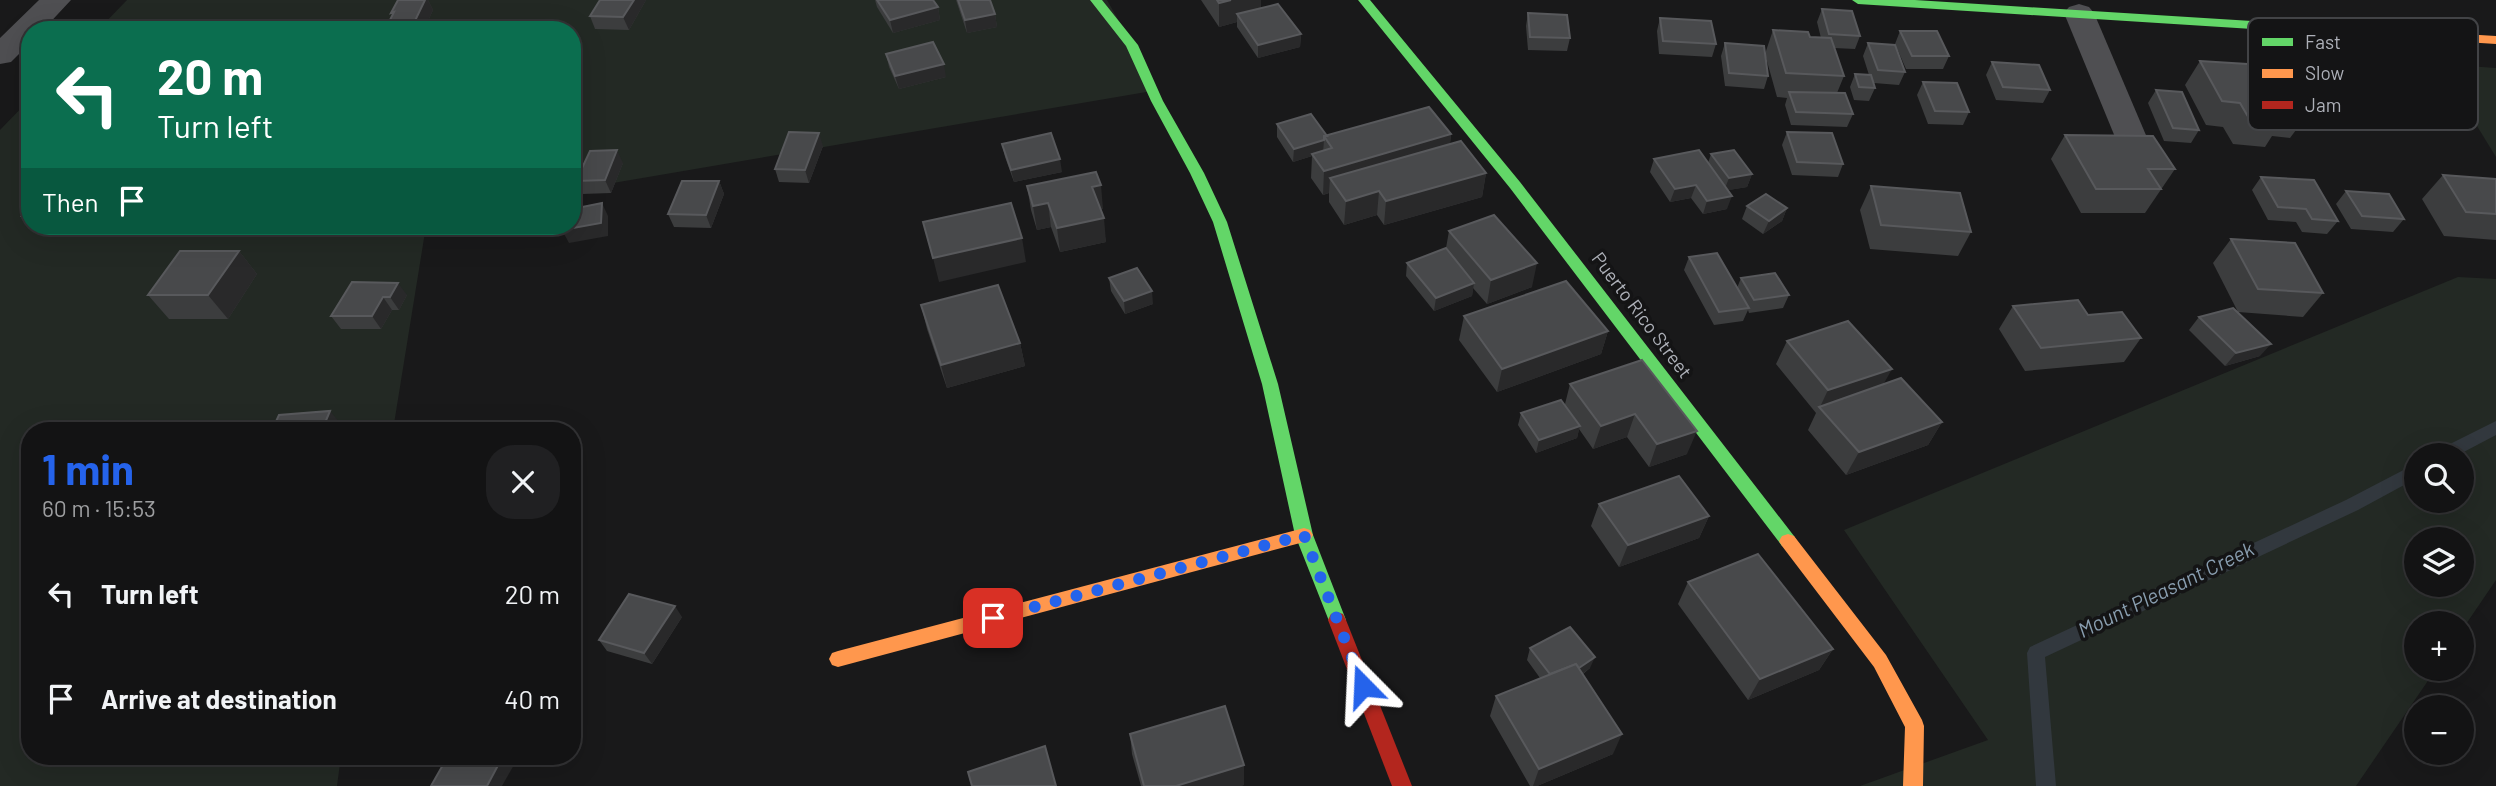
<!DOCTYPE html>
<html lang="en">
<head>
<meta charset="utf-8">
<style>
  :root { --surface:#131314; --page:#202022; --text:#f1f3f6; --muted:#9d9ea0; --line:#323234; --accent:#2563eb }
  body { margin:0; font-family:Barlow,sans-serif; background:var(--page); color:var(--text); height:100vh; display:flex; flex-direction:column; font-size:26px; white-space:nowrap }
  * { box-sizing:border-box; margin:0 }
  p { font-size:23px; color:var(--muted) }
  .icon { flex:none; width:38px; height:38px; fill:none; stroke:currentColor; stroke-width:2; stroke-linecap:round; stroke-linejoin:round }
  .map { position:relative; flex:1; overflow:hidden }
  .panel { position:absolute; left:21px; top:422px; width:560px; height:343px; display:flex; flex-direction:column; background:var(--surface); border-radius:28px; box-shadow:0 7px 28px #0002,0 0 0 2px var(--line) }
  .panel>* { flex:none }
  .hud { position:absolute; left:21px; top:21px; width:560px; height:214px; border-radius:28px; box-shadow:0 7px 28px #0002,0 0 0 2px var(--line); background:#0b6e4f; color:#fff; overflow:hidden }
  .tools { position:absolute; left:2404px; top:443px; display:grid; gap:14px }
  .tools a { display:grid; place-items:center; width:70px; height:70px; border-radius:50%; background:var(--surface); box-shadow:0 7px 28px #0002,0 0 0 2px var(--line); font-size:35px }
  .pin { position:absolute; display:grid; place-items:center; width:60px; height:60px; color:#fff; margin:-30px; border-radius:14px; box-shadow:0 4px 10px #0006 }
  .me { position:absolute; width:77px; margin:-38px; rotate:339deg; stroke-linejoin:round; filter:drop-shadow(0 0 5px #0008) }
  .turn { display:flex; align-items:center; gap:24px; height:147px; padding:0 21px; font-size:32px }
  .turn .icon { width:91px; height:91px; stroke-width:2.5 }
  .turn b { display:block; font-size:49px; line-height:60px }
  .then { display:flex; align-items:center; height:66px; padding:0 21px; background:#0003; gap:14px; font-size:26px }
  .round { display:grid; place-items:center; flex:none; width:74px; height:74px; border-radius:28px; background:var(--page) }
  .summary { display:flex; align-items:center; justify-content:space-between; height:119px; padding:0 21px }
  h1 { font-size:42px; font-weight:700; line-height:52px; color:var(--accent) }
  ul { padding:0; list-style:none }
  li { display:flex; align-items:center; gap:21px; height:105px; padding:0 21px }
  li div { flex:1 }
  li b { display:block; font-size:26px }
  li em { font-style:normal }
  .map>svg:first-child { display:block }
</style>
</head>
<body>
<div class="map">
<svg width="2496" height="786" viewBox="0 0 2496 786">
  <rect width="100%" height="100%" fill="#19191a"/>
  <!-- green -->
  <g fill="#232924" fill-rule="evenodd">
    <path d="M127,0H1107L1158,90L572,190V30H98Z"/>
    <path d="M2439,64L2496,68V157Z"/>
    <path d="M30,99V226H426L393,430H30V756H341L337,786H0V130Z"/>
    <path d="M2458,277L2496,279V580L2462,630V623H2417V668L2436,669L2356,786H1860L1988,740L1844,530ZM2417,455H2462V500H2417ZM2417,539H2462V584H2417Z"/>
  </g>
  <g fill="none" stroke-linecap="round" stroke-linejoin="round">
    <!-- stream -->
    <g fill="#32383e" fill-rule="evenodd">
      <path d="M2496,421V435L2458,455H2436L2438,450Z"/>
      <path d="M2417,463V478L2358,510L2045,657L2056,786H2036L2027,653L2030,647L2346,500Z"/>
    </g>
    <!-- street -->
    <g fill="#4f4f52" fill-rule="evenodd">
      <path d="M39,0H71L43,30H30V43L11,62L0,64V38Z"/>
      <path d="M2079,4L2089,7L2094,13L2154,154L2150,162L2138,165L2126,162L2122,154L2064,13L2069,7Z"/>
    </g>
    <!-- fast -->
    <g fill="#63d668" fill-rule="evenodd">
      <path d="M1090,0H1102L1138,45L1163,101L1204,173L1227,222L1278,384L1313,535L1346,620L1343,626L1337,628L1331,626L1295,535L1262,384L1213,222L1190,173L1151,101L1126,46Z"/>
      <path d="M1358,0H1370L1520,182L1794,536L1797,541L1794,546L1788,548L1782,546L1510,188Z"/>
      <path d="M1852,0H1915L2299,24L2305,28L2299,32L1858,4Z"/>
    </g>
    <!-- slow -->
    <g fill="#ff974d" fill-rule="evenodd">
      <path d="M2299,24L2496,36V44L2295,31V25Z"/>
      <path d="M1304,528L1310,530L1313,535L1310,540L1304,542L838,667L832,665L829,659L832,653L838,651Z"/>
      <path d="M1788,534L1794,536L1886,655L1922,720L1924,726L1923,786H1903L1905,727L1874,667L1782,546L1779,541L1782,536Z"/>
    </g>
    <!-- jam -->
    <path fill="#b3261e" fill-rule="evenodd" d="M1337,612L1343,614L1346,620L1412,786H1392L1328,620L1331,614Z"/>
  </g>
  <!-- wall -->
  <g fill="#3c3d3e">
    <path d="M398,0H428L433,10L424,30H387L386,28L393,15L391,13Z"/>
    <path d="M646,0L629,30L595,29L590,16Z"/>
    <path d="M875,0H933L938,7L940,20L893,33L877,7Z"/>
    <path d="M956,0H990L995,14L997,27L967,33Z"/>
    <path d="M1201,0H1261V8L1301,34L1300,47L1258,58L1237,27V22L1219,27Z"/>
    <path d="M1822,9L1860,36L1855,49L1834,48L1844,76L1837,93L1853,114L1847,127L1791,125L1785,105L1787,98L1777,97L1765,54L1773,30L1810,37L1821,38L1817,22Z"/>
    <path d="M1528,13L1570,38L1567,51L1528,50L1526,26Z"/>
    <path d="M1660,18L1716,44L1712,57L1659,54L1657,31Z"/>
    <path d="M1900,31L1949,56L1943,69H1906L1896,46L1905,72L1899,85L1874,83L1875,88L1869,101L1854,100L1850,87L1855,74L1869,75L1863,56L1868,43L1895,45V44Z"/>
    <path d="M1725,43L1768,76L1764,89L1725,86L1721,56Z"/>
    <path d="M886,54L946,77L899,89L889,67Z"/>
    <path d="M2200,61L2308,114L2290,138L2272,136L2265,147L2233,144L2223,127L2206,125L2185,85Z"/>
    <path d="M1992,62L2050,90L2043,103L1996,100L1986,75Z"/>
    <path d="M1923,82L1969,112L1963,125L1928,124L1917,95Z"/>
    <path d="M2156,90L2199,130L2191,143L2164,141L2148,103Z"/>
    <path d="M1277,124L1327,136L1451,134L1450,144L1486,173L1482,197L1384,225L1377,215L1344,225L1329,202V193L1323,195L1311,178L1312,156L1293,162L1277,137Z"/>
    <path d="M1787,132L1843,164L1838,177L1792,175L1782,145Z"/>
    <path d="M2065,135L2175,169L2145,213H2081L2051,159Z"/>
    <path d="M1002,144L1062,172L1014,182L1005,157Z"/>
    <path d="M823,146L809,183L779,182L775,169Z"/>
    <path d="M1711,154L1752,174L1747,187L1728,190L1727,209L1703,214L1691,198L1670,202L1650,172L1654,159L1708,163Z"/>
    <path d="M623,163L611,193L582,194L576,181Z"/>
    <path d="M2443,175L2496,179V240L2444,236L2422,199Z"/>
    <path d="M2261,177L2338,221L2327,234L2302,232L2296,222L2268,220L2252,190Z"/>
    <path d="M719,181L724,194L711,228L674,227L668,214Z"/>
    <path d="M1027,186L1103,209H1100L1106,242L1060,252L1051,227L1037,230L1031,210Z"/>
    <path d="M1871,186L1971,232L1958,256L1870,249L1860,210Z"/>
    <path d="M2346,191L2404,219L2393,232L2351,229L2336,204Z"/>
    <path d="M1747,206L1787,208L1782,221L1763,234L1742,219Z"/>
    <path d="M30,207V225L22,216Z"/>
    <path d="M30,226H88L85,230L34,229Z"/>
    <path d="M265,226H314L307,235L271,234Z"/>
    <path d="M1449,231L1532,287L1487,304L1473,288L1472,296L1434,311L1406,276L1407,263L1446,248Z"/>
    <path d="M2231,239L2323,293L2303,317L2238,312L2213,263Z"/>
    <path d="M239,251L257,274L228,319H169L148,295Z"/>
    <path d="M1689,257L1737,288L1741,278L1789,295L1783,308L1749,313L1748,310L1743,321L1714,325L1684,270Z"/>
    <path d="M1109,278L1153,304L1125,314L1111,291Z"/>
    <path d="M352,282L407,295L399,310H392L381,329H341L331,316Z"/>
    <path d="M921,305L1020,343L1025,366L947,388L927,329Z"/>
    <path d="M2013,306L2088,315L2141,338L2124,362L2025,371L1999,329Z"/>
    <path d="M1464,316L1608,331L1601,354L1497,392L1459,340Z"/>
    <path d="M2199,317L2260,356L2225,366L2189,330Z"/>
    <path d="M1787,341L1884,384L1942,422L1928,445L1846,475L1808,430L1816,413L1776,364Z"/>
    <path d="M1642,360L1687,454L1649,467L1627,437L1593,449L1579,429L1577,438L1536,453L1518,425L1521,413L1565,404L1570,384Z"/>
    <path d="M1599,504L1709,516L1699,538L1619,567L1591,526Z"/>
    <path d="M1688,582L1833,649L1819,670L1748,700L1678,604Z"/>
    <path d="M682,617L652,664L607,651L599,640Z"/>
    <path d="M1530,648L1590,668L1583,674L1613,754L1537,786H1530L1490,716L1496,696L1540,678L1527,660Z"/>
    <path d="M1130,734L1244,765V785L1240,786H1141L1132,754Z"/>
  </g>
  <!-- shaded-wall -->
  <g fill="#29292a">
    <path d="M425,0H428L433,10L424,30H414L412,27Z"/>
    <path d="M634,0H646L629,30L623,17Z"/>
    <path d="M1231,0H1261V16L1237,14V22L1219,27V3Z"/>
    <path d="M938,7L940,20L893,33L890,20Z"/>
    <path d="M995,14L997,27L967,33L965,20Z"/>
    <path d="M1301,34L1300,47L1258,58V45Z"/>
    <path d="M944,64L946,77L899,89L895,76Z"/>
    <path d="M819,133L823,146L809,183L805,170Z"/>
    <path d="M1451,134L1448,158L1330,178L1329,193L1323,195L1324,171Z"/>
    <path d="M1324,140L1323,153L1312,154V156L1293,162L1294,149Z"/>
    <path d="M617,150L623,163L611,193L605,180Z"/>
    <path d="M1060,159L1062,172L1014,182L1011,170Z"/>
    <path d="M1486,173L1482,197L1384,225L1386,201Z"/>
    <path d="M1752,174L1747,187L1724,191L1729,178Z"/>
    <path d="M719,181L724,194L711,228L706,215Z"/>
    <path d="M1101,185L1103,209L1095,211L1092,187Z"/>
    <path d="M1696,185L1691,198L1670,202L1675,189Z"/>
    <path d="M1379,191L1377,215L1344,225L1346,201Z"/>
    <path d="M1732,196L1727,209L1703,214L1707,201Z"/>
    <path d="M602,203L608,216V236L569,243L562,230Z"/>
    <path d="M1048,203L1051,227L1037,230L1033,206Z"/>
    <path d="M1787,208L1782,221L1763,234L1769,221Z"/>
    <path d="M1104,218L1106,242L1060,252L1057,228Z"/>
    <path d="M300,226H314L307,235Z"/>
    <path d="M1022,238L1026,262L939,282L933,258Z"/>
    <path d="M239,251L257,274L228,319L208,295Z"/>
    <path d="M1537,263L1532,287L1487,304L1491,280Z"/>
    <path d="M398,283L407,295L399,310L390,297Z"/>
    <path d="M1474,283L1472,296L1434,311L1436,298Z"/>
    <path d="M1152,291L1153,304L1125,314L1124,301Z"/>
    <path d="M383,297L392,310L381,329L372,316Z"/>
    <path d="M1608,331L1601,354L1497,392L1502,369Z"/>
    <path d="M1020,343L1025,366L947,388L941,365Z"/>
    <path d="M2271,344L2260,356L2225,366L2236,353Z"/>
    <path d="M1892,369L1879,392L1820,407L1828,390Z"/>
    <path d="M330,411L340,423L337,430H322Z"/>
    <path d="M1635,414L1627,437L1593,449L1601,426Z"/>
    <path d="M1942,422L1928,445L1846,475L1859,452Z"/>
    <path d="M152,425L158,430H148Z"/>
    <path d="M1580,426L1577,438L1536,453L1539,440Z"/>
    <path d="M1697,431L1687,454L1649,467L1657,444Z"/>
    <path d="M1709,516L1699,538L1619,567L1628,545Z"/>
    <path d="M675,606L682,617L652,664L644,653Z"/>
    <path d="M1833,649L1819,670L1748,700L1760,679Z"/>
    <path d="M1595,657L1590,668L1569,684L1549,689Z"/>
    <path d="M1622,734L1613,754L1537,786H1533L1539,769Z"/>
    <path d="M503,756H508L515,763L502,786H487Z"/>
    <path d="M1244,765V785L1240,786H1176Z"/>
  </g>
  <!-- building -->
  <g fill="#48494b" stroke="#58595c" stroke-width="2">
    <path d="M398,0H425L412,27L386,28L394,12L391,13Z"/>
    <path d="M600,0H634L623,17L590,16Z"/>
    <path d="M877,0H933L938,7L890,20Z"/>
    <path d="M958,0H990L995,14L965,20Z"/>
    <path d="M1217,0H1231L1219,3Z"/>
    <path d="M1278,4L1301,34L1258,45L1237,14Z"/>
    <path d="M1822,9L1852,11L1860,36L1829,34Z"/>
    <path d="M1528,13L1567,15L1570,38L1530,37Z"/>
    <path d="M1660,18L1711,21L1716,44L1663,41Z"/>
    <path d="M532,28L557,29L530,30Z"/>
    <path d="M1773,30L1808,32L1810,37L1831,38L1844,76L1786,73Z"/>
    <path d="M1900,31H1937L1949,56H1912Z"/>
    <path d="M933,42L944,64L895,76L886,54Z"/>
    <path d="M1725,43L1764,46L1768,76L1729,73Z"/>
    <path d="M1868,43L1895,45L1905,72L1878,70Z"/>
    <path d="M2200,61L2279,66L2308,114L2276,111L2282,123L2250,120L2240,103L2222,101Z"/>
    <path d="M1992,62L2039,65L2050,90L2003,87Z"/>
    <path d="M1855,74L1871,75L1875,88L1859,87Z"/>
    <path d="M1923,82L1957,83L1969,112L1935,111Z"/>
    <path d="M2156,90L2182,92L2199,130L2173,128Z"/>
    <path d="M1789,92L1845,93L1853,114L1796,112Z"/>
    <path d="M1429,107L1451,134L1324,171L1312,154L1332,148L1324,136Z"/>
    <path d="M1311,114L1327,136H1324V140L1294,149L1277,124Z"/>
    <path d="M789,132L819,133L805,170L775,169Z"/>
    <path d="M1787,132L1832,133L1843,164L1797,162Z"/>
    <path d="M1051,133L1060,159L1011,170L1002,144Z"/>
    <path d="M2065,135L2153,136L2175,169H2148L2161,189H2096Z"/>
    <path d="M1461,141L1486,173L1386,201L1379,191L1346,201L1330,178Z"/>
    <path d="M617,150L605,180L576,181L590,151Z"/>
    <path d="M1699,150L1732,196L1707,201L1696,185L1675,189L1654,159Z"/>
    <path d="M1734,150L1752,174L1729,178L1711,154Z"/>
    <path d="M1096,172L1101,185L1092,187L1104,218L1057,228L1048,203L1033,206L1027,186Z"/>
    <path d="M2443,175L2496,179V214L2466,212Z"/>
    <path d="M2261,177L2314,180L2338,221L2312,219L2306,209L2278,207Z"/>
    <path d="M682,181H719L706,215L668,214Z"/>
    <path d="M1871,186L1960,193L1971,232L1881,225Z"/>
    <path d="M2346,191L2389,194L2404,219L2362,216Z"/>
    <path d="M1766,194L1787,208L1769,221L1747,206Z"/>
    <path d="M602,203L601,223L562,230L563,226H572V209Z"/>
    <path d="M1011,203L1022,238L933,258L923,222Z"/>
    <path d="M30,207V216H22Z"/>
    <path d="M1494,215L1537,263L1491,280L1449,231Z"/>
    <path d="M2231,239L2295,243L2323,293L2258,289Z"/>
    <path d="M1446,248L1474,283L1436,298L1407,263Z"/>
    <path d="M180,251H239L208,295H148Z"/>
    <path d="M1717,253L1749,308L1719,312L1689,257Z"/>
    <path d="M1137,268L1152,291L1124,301L1109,278Z"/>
    <path d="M1775,273L1789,295L1754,300L1741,278Z"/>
    <path d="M1566,281L1608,331L1502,369L1464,316Z"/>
    <path d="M352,282L398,283L390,297H383L372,316H331Z"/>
    <path d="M998,285L1020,343L941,365L921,305Z"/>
    <path d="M2078,300L2088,315L2122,312L2141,338L2041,348L2013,306Z"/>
    <path d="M2233,308L2271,344L2236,353L2199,317Z"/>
    <path d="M1848,321L1892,369L1828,390L1787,341Z"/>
    <path d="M1642,360L1697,431L1657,444L1635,414L1601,426L1570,384Z"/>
    <path d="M1901,378L1942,422L1859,452L1819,407Z"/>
    <path d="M1561,400L1580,426L1539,440L1521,413Z"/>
    <path d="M330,411L322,430H272L279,415Z"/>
    <path d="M89,423L152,425L148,430H84Z"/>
    <path d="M1679,476L1709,516L1628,545L1599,504Z"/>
    <path d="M1758,554L1833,649L1760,679L1688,582Z"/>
    <path d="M629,594L675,606L644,653L599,640Z"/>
    <path d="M1570,627L1595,657L1579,668L1576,664L1550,674L1530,648Z"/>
    <path d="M1576,664L1622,734L1539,769L1496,696Z"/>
    <path d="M1225,706L1244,765L1176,786H1144L1130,734Z"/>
    <path d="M1045,746L1056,786H972L968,772Z"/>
    <path d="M448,756H503L487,786H431Z"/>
  </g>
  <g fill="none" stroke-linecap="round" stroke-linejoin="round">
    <!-- route -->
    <path stroke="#2563eb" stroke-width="12" stroke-dasharray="0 21.6" d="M993,618L1304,535L1363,686"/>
  </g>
  <g text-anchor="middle" stroke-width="7" stroke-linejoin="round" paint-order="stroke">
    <!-- street labels -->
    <g font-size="19" fill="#adb0b8" stroke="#141415">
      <text transform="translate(1642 315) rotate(53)" y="7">Puerto Rico Street</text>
    </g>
    <!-- water labels -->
    <g font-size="21" font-style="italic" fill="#889daf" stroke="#141415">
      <text transform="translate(2166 590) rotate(-26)" y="7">Mount Pleasant Creek</text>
    </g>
  </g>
  <!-- legend -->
  <rect x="2248" y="18" width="230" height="112" rx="10" fill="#141415" stroke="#424346" stroke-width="2"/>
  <rect x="2262" y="38" width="31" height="8" fill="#63d668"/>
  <rect x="2262" y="69" width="31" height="9" fill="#ff974d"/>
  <rect x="2262" y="101" width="31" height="8" fill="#b3261e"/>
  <g font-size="19" fill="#adb0b8">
    <text x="2305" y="49">Fast</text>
    <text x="2305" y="80">Slow</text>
    <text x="2305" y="112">Jam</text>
  </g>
</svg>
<div class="tools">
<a><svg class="icon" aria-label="search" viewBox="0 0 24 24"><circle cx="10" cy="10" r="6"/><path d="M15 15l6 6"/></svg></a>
<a><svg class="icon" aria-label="layers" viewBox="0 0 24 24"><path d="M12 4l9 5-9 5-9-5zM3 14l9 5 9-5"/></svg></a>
<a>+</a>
<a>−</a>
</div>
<div class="pin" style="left:993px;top:618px;background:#d93025"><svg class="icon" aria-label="arrive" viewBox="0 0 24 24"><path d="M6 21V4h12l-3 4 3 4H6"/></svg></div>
<svg class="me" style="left:1363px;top:686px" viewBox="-20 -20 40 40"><path d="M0-17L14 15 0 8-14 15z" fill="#2563eb" stroke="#fff" stroke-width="4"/></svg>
<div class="hud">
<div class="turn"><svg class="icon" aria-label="left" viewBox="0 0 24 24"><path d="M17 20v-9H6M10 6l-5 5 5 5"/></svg><div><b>20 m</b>Turn left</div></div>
<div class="then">Then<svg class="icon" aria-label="arrive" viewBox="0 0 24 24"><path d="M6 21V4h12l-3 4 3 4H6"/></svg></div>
</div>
<section class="panel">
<div class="summary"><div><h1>1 min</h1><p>60 m · 15:53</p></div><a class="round"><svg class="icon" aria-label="close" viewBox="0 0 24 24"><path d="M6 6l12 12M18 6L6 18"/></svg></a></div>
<ul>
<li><svg class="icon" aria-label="left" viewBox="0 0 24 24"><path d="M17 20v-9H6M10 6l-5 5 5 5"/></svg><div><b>Turn left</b></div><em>20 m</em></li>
<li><svg class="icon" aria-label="arrive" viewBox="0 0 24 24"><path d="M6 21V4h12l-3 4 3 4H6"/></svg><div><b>Arrive at destination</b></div><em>40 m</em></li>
</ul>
</section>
</div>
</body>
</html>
